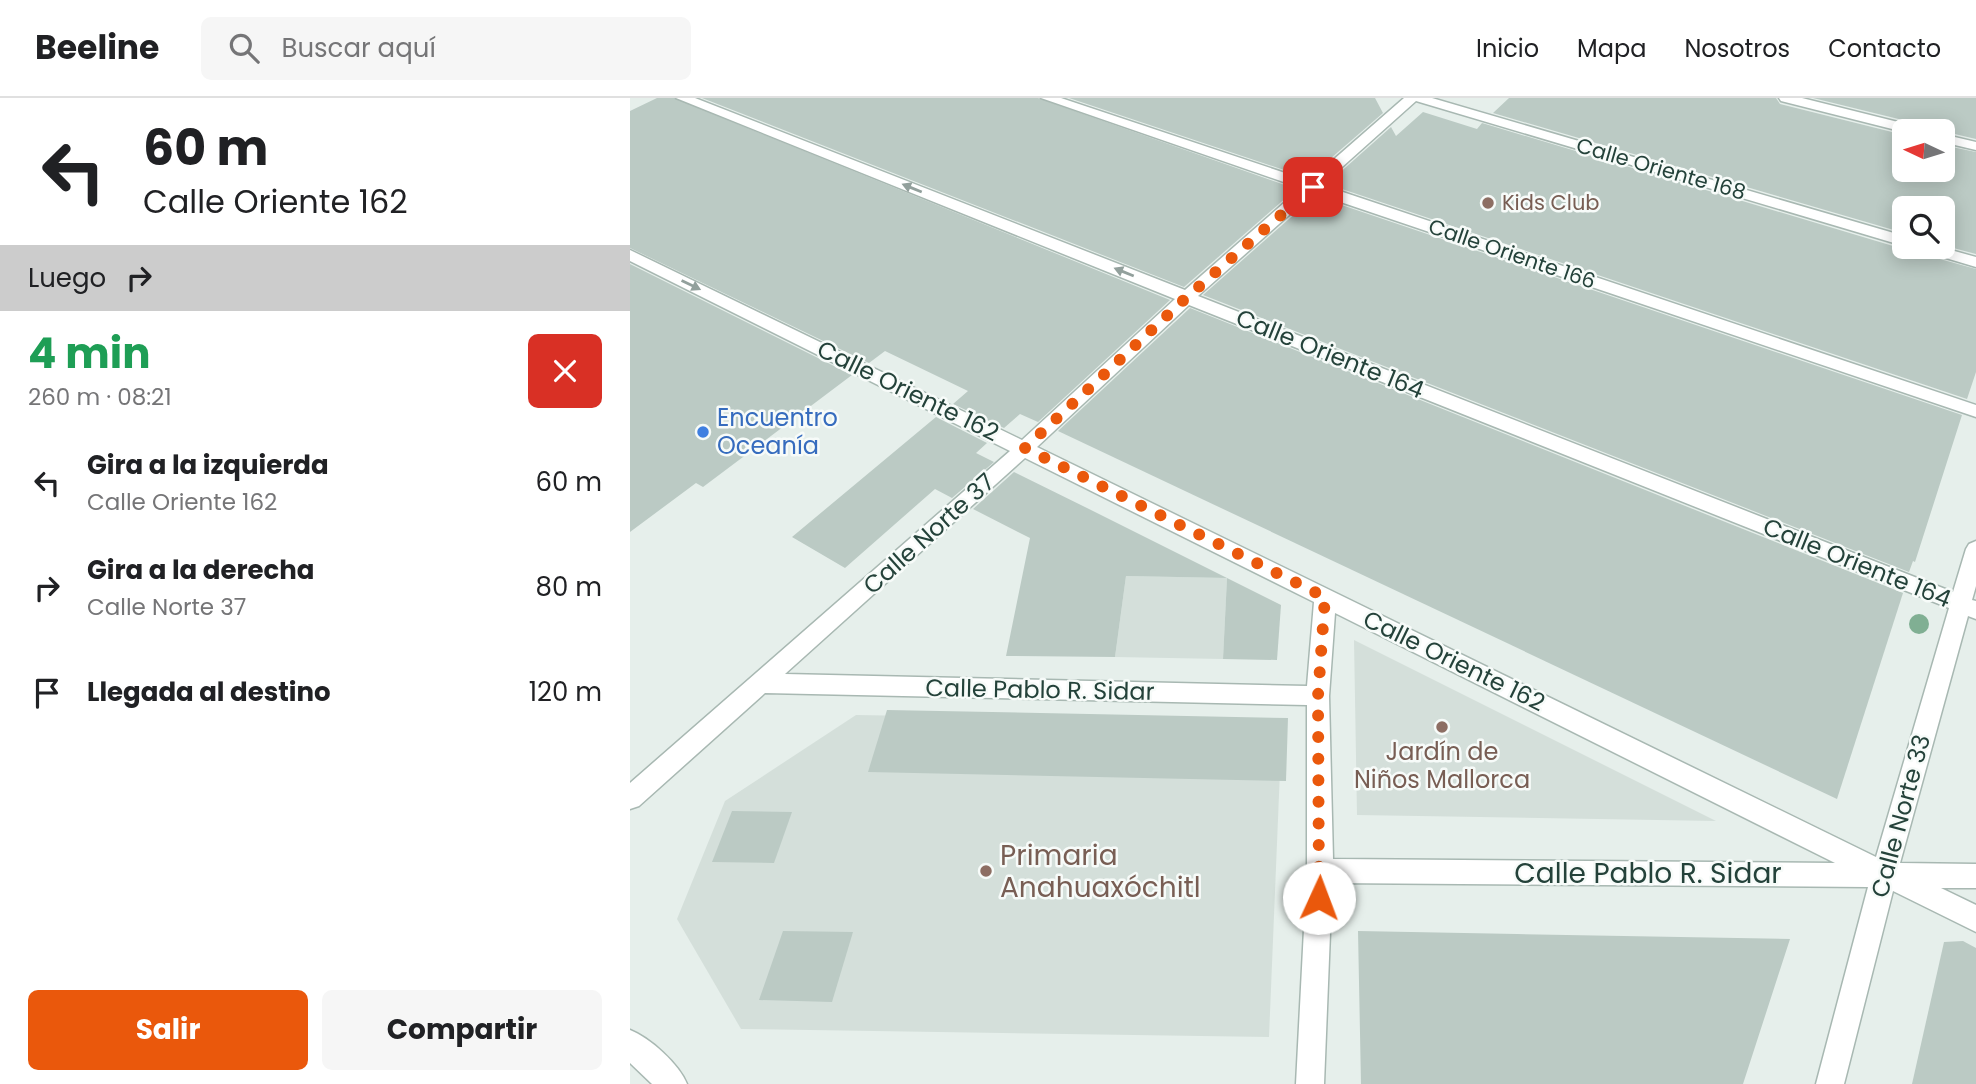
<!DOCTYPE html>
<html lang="es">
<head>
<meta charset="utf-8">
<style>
  :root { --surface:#fff; --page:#f6f6f6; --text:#202124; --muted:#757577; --line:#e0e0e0; --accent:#ea580c }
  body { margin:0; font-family:Poppins,sans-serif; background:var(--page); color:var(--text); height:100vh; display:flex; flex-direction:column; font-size:26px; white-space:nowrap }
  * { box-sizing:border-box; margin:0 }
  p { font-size:23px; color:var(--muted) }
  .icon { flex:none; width:38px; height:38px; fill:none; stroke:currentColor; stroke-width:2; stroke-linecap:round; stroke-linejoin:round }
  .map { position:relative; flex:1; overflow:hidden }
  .side { display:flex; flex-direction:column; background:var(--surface); width:630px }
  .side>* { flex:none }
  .hud { background:#fff; color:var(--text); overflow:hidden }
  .needle { width:46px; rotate:274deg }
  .controls { position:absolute; left:1262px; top:21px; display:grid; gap:14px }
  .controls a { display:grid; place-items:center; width:63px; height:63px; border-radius:10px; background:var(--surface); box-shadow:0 4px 18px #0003; font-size:35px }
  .pin { position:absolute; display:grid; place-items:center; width:60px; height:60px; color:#fff; margin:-30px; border-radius:14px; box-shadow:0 4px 10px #0006 }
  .me { position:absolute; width:77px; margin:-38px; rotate:2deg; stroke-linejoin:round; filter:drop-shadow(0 0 5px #0008) }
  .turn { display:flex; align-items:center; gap:24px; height:147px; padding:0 28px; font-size:32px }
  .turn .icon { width:91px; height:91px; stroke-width:2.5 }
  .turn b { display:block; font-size:49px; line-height:60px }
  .then { display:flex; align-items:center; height:66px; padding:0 28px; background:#0003; gap:14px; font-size:26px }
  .round { display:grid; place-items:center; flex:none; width:74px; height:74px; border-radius:10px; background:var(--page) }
  .summary { display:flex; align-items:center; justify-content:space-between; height:119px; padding:0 28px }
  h1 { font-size:42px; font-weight:700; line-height:52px; color:#1e9e55 }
  .button { display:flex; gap:14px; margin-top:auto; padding:14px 28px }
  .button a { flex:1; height:80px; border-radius:10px; background:var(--accent); color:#fff; font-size:28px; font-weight:700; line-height:80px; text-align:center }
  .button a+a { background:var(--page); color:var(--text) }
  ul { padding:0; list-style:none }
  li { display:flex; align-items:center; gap:21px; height:105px; padding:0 28px }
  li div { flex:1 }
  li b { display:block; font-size:26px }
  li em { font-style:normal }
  header { display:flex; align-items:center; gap:42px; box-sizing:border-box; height:98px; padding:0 35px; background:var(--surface); border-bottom:2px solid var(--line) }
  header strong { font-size:33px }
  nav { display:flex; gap:38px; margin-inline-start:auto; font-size:24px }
  .search { width:490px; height:63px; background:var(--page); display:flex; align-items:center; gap:18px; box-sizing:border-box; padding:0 24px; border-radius:10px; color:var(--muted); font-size:26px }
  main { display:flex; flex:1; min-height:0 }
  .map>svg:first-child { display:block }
</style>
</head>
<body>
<header>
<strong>Beeline</strong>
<div class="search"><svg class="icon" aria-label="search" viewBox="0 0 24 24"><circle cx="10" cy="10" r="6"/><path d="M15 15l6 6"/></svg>Buscar aquí</div>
<nav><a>Inicio</a><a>Mapa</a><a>Nosotros</a><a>Contacto</a></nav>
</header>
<main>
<section class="side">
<div class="hud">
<div class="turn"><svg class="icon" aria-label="left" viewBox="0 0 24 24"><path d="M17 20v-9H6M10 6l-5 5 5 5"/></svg><div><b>60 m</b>Calle Oriente 162</div></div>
<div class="then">Luego<svg class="icon" aria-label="right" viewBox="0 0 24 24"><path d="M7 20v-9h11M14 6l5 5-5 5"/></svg></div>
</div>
<div class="summary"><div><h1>4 min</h1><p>260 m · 08:21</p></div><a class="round" style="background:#d93025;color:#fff"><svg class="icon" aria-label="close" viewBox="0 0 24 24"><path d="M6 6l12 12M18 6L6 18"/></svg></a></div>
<ul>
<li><svg class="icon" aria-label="left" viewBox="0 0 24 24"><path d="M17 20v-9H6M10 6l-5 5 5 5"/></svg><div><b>Gira a la izquierda</b><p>Calle Oriente 162</p></div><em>60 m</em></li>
<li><svg class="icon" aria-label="right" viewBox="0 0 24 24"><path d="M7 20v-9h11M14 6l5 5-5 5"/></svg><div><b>Gira a la derecha</b><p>Calle Norte 37</p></div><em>80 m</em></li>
<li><svg class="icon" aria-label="arrive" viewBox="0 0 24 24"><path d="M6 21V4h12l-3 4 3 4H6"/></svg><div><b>Llegada al destino</b></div><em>120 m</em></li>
</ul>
<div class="button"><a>Salir</a><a>Compartir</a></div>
</section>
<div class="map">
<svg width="1346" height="986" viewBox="0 0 1346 986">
  <rect width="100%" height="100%" fill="#e6efeb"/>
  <!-- built -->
  <g fill="#d4dfda">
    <path d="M496,478L597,480L593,561L485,559Z"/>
    <path d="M724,542L1086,723L727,717Z"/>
    <path d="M226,617L652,624L639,939L111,931L47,821L95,703Z"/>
  </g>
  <!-- building -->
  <g fill="#bbcac4">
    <path d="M27,0H44L540,202L408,324L390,316L374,330L323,306L338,293L255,253L239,265L0,150V13Z"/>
    <path d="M72,0H408L666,91L554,189Z"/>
    <path d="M439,0H745L753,15L678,80Z"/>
    <path d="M879,0H1146L1150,6L1274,37V72H1312V47L1346,54V156L1312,147V110H1274V135L863,15Z"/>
    <path d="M1183,0H1346V41L1312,33H1297L1293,27Z"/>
    <path d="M793,14L847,31L852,25L1273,151L1283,149L1288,155L1346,171V274L1337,301L697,86L761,29L766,38Z"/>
    <path d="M685,98L1332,317L1285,464L1283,463L1279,474L573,197Z"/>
    <path d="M0,166L222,277L73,389L66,385L0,434Z"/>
    <path d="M560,210L1273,495L1207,701L428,333Z"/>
    <path d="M306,319L357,345L346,355L364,364L322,400L305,391L215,470L162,439Z"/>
    <path d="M384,374L459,411L597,480L496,478L485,559L376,558L400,440L343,411Z"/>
    <path d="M597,480L651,507L647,562L593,561Z"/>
    <path d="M257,612L658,620L656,683L238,674Z"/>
    <path d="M102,713L162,714L144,765L82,764Z"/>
    <path d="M153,833L223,834L202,904L129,902Z"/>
    <path d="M728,833L887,836L1160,841L1113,986H731Z"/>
    <path d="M1333,843L1346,850V986H1282L1314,844Z"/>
  </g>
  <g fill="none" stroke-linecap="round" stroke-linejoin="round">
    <defs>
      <g id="minor">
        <path d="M46,0H65L555,192L671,90L411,0H431L679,83L774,0H802L1274,138V148L786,3L692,87L1346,307V319L684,95L568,198L1323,494L1336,451L1339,446L1346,443V488L1342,502L1346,503V521L1338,518L1270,765L1346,766V790H1311L1346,807V834L1263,793L1214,986H1186L1238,789L702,785L694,986H666L677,773V607L135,595L9,708L0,711V685L380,353L0,163V152L392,342L545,201ZM559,207L1319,510L1246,759L407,349ZM395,360L684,504L677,588L155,576ZM705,515L1205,765L703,761L699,598Z"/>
        <path d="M1149,0H1172L1292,30L1294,33L1274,34L1151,3Z"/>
        <path d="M1312,36L1346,44V52L1312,44Z"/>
        <path d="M1286,149H1310L1346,159V169L1289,152Z"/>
        <path d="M0,932C20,940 49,966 57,986H22L0,965Z"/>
      </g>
    </defs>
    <!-- minor casing -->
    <use href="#minor" stroke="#a8b8b2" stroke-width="3"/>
    <!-- minor -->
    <use href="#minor" fill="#fff" fill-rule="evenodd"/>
  </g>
  <!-- trees -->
  <circle fill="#80af93" cx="1289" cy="526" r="10"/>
  <!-- one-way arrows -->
  <defs><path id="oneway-solid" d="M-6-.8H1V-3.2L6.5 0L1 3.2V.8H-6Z" transform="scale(1.75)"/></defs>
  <g fill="#92a09c">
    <use href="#oneway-solid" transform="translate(282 90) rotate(-158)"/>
    <use href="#oneway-solid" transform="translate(494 174) rotate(-158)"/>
    <use href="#oneway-solid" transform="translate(61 187) rotate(26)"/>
  </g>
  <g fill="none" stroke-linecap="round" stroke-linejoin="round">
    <!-- route -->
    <path stroke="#ea580c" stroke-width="12" stroke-dasharray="0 21.6" d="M683,89L557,199L395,350L695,499L688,598L689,800"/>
  </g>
  <!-- markers -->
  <g fill="#8d6e63" stroke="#f7fbf9" stroke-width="2.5">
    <circle cx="858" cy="105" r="7"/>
    <circle cx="812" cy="629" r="7"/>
    <circle cx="356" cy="773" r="7"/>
  </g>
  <circle fill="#3f7fe0" stroke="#f7fbf9" stroke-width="2.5" cx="73" cy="334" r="7"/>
  <g text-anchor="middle" stroke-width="5" stroke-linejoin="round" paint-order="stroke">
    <!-- far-street labels -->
    <g font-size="21" fill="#24423a" stroke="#f7fbf9">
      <text transform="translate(1031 71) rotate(16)" y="7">Calle Oriente 168</text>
      <text transform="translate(882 156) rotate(19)" y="7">Calle Oriente 166</text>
    </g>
    <!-- far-education labels -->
    <g font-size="21" fill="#785e54" stroke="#f7fbf9" text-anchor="start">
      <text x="872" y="112">Kids Club</text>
    </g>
    <!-- street labels -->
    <g font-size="24" fill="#24423a" stroke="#f7fbf9">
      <text transform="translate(700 256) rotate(22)" y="8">Calle Oriente 164</text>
      <text transform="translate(278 293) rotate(26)" y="8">Calle Oriente 162</text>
      <text transform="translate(299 436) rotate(-42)" y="8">Calle Norte 37</text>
      <text transform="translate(1227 465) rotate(22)" y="8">Calle Oriente 164</text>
      <text transform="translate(824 563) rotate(26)" y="8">Calle Oriente 162</text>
      <text transform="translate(410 592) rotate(1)" y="8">Calle Pablo R. Sidar</text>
      <text transform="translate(1271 718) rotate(-75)" y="8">Calle Norte 33</text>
    </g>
    <!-- shop labels -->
    <g font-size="24" fill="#366cbe" stroke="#f7fbf9" text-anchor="start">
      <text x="87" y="328">Encuentro<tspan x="87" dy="28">Oceanía</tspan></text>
    </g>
    <!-- education labels -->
    <g font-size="24" fill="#785e54" stroke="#f7fbf9">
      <text x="812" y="662">Jardín de<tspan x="812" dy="28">Niños Mallorca</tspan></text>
    </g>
    <!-- near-education labels -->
    <g font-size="28" fill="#785e54" stroke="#f7fbf9" text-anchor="start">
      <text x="370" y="767">Primaria<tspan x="370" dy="32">Anahuaxóchitl</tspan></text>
    </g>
    <!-- near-street labels -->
    <g font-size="28" fill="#24423a" stroke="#f7fbf9">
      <text x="1018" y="785">Calle Pablo R. Sidar</text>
    </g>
  </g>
</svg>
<div class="controls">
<a><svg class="needle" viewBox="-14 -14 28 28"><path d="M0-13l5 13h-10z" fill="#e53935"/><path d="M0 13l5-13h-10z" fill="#757577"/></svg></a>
<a><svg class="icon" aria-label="search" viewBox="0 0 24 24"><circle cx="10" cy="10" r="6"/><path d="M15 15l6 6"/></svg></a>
</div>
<div class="pin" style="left:683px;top:89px;background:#d93025"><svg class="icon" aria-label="arrive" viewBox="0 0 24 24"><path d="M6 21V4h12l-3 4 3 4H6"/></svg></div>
<svg class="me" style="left:689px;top:800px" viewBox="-20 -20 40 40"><circle r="19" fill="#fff"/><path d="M0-13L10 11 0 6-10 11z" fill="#ea580c"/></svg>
</div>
</main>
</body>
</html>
